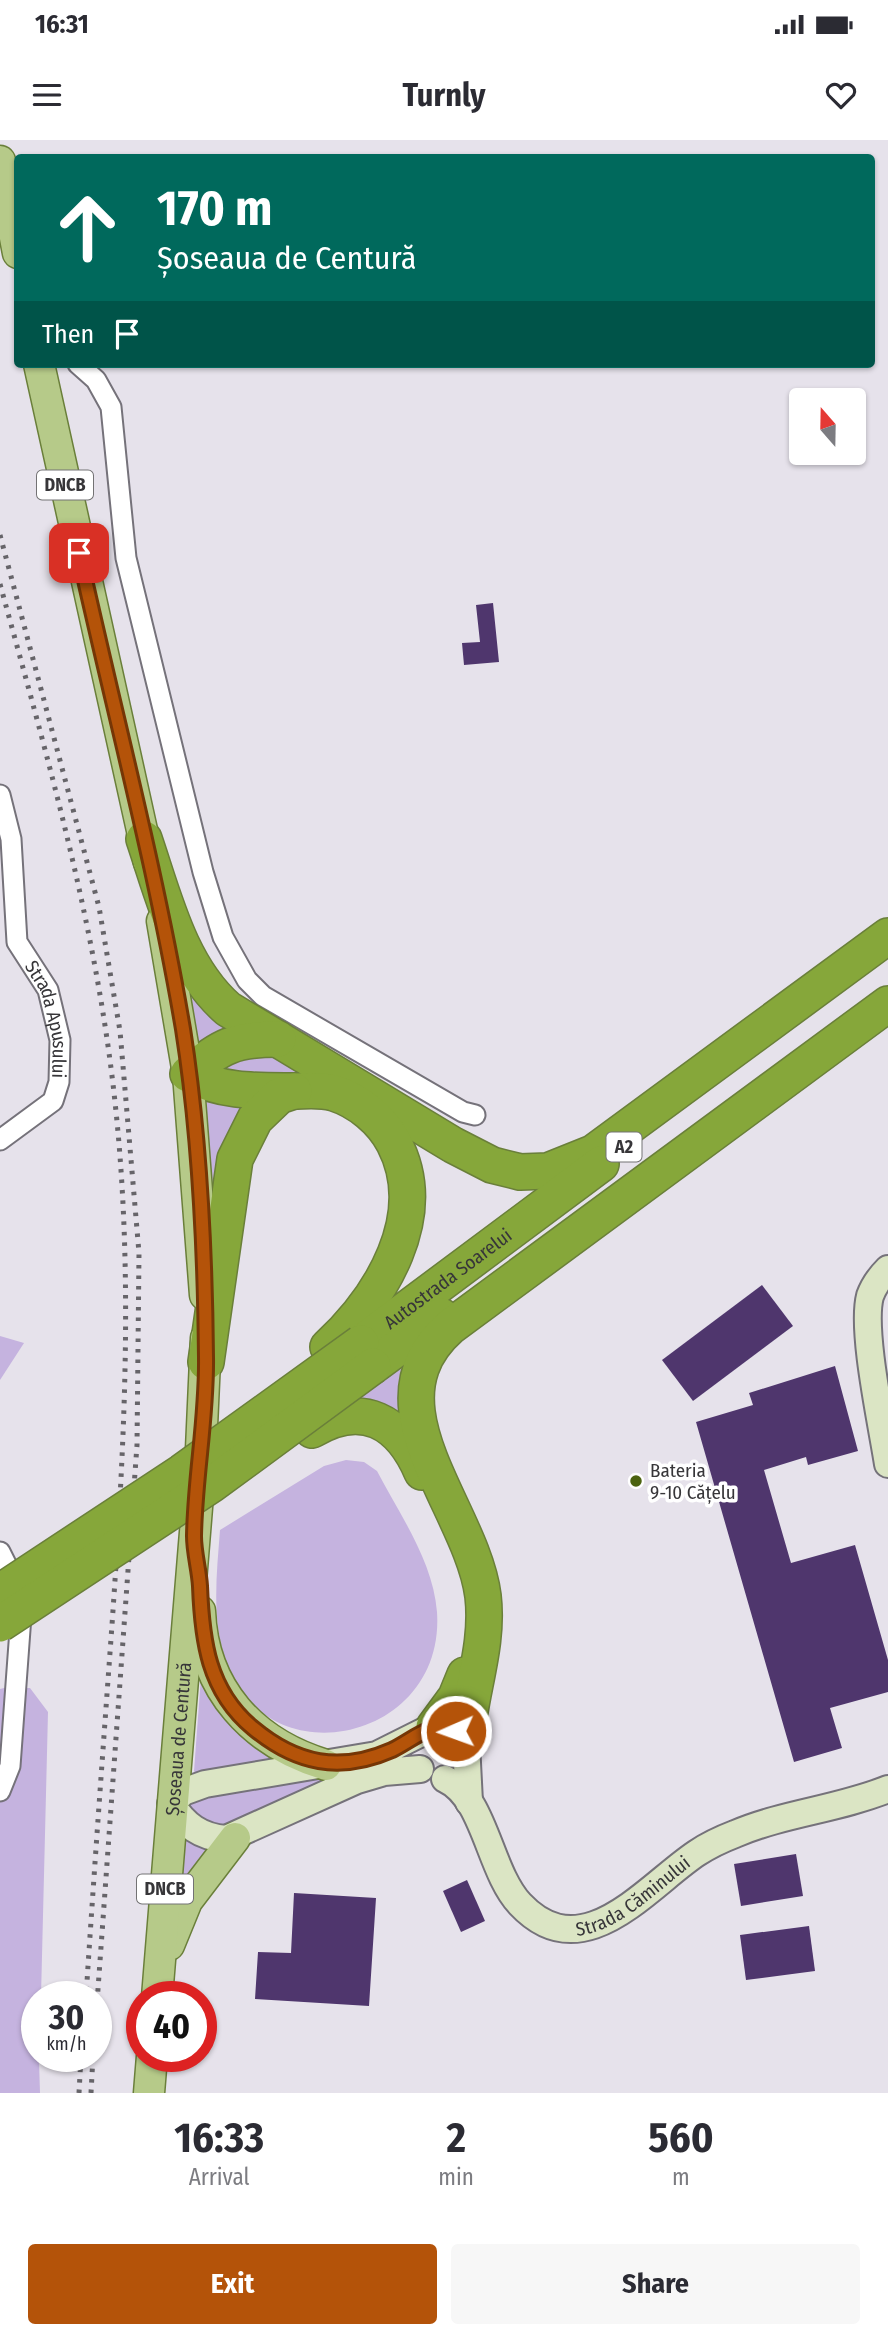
<!DOCTYPE html>
<html lang="en">
<head>
<meta charset="utf-8">
<style>
  :root { --surface:#fff; --page:#f7f7f7; --text:#2b2b33; --muted:#7c7c81; --accent:#b45309 }
  body { margin:0; font-family:"Fira Sans Condensed",sans-serif; background:var(--page); color:var(--text); height:100vh; display:flex; flex-direction:column; font-size:26px; white-space:nowrap }
  * { box-sizing:border-box; margin:0 }
  p { font-size:23px; color:var(--muted) }
  .icon { flex:none; width:38px; height:38px; fill:none; stroke:currentColor; stroke-width:2; stroke-linecap:round; stroke-linejoin:round }
  .map { position:relative; height:1953px; overflow:hidden }
  .panel { display:flex; flex-direction:column; background:var(--surface); flex:1 }
  .panel>* { flex:none }
  .hud { position:absolute; left:14px; top:14px; width:861px; height:214px; border-radius:7px; box-shadow:0 2px 5px #0004; background:#00695c; color:#fff; overflow:hidden }
  .needle { width:46px; rotate:340deg }
  .fabs { position:absolute; left:789px; top:248px; display:grid; gap:14px }
  .fabs a { display:grid; place-items:center; width:77px; height:77px; border-radius:7px; background:var(--surface); box-shadow:0 2px 5px #0004; font-size:35px }
  .speed { position:absolute; left:21px; top:1841px; display:flex; gap:14px; font-size:35px; font-weight:700; text-align:center }
  .speed>* { display:grid; place-content:center; width:91px; height:91px; border-radius:50%; background:var(--surface); box-shadow:0 2px 5px #0004; line-height:1 }
  .speed small { font-size:18px; font-weight:400 }
  .speed .limit { border:10px solid #d22; background:#fff; color:#111 }
  .pin { position:absolute; display:grid; place-items:center; width:60px; height:60px; color:#fff; margin:-30px; border-radius:14px; box-shadow:0 4px 10px #0006 }
  .me { position:absolute; width:77px; margin:-38px; rotate:268deg; stroke-linejoin:round; filter:drop-shadow(0 0 5px #0008) }
  .turn { display:flex; align-items:center; gap:24px; height:147px; padding:0 28px; font-size:32px }
  .turn .icon { width:91px; height:91px; stroke-width:2.5 }
  .turn b { display:block; font-size:49px; line-height:60px }
  .then { display:flex; align-items:center; height:66px; padding:0 28px; background:#0003; gap:14px; font-size:26px }
  .eta { display:flex; justify-content:space-evenly; align-items:center; height:119px; text-align:center }
  .eta b { font-size:42px; font-weight:700; line-height:49px }
  .cta { display:flex; gap:14px; margin-top:auto; padding:14px 28px }
  .cta a { flex:1; height:80px; border-radius:7px; background:var(--accent); color:#fff; font-size:28px; font-weight:700; line-height:80px; text-align:center }
  .cta a+a { background:var(--page); color:var(--text) }
  .status { display:flex; justify-content:space-between; align-items:center; height:49px; padding:0 35px; background:var(--surface); direction:ltr }
  .status svg { height:19px; fill:currentColor }
  header { display:flex; justify-content:space-between; align-items:center; height:91px; padding:0 28px; background:var(--surface); font-size:32px; font-weight:700 }
  .map>svg:first-child { display:block }
</style>
</head>
<body>
<div class="status"><b>16:31</b><svg viewBox="0 0 49 12"><path d="M0 12V9h3v3zM5 12V6h3v6zM10 12V3h3v9zM15 12V0h3v12zM26 1h20v11H26zM47 4h2v5h-2z"/></svg></div>
<header><svg class="icon" aria-label="menu" viewBox="0 0 24 24"><path d="M4 6h16M4 12h16M4 18h16"/></svg>Turnly<svg class="icon" aria-label="heart" viewBox="0 0 24 24"><path d="M12 20l-8-8c-3-5 5-10 8-4 3-6 11-1 8 4z"/></svg></header>
<div class="map">
<svg width="888" height="1953" viewBox="0 0 888 1953">
  <rect width="100%" height="100%" fill="#e6e2eb"/>
  <!-- green -->
  <g fill="#c5b3df">
    <path d="M194,845L242,890L195,909L185,849Z"/>
    <path d="M254,911L296,923L304,938L228,945L210,923Z"/>
    <path d="M251,956L211,1067L206,962Z"/>
    <path d="M0,1196L24,1203L0,1240Z"/>
    <path d="M399,1229L405,1230L411,1277L352,1264Z"/>
    <path d="M346,1320L364,1322L377,1331C400,1375 433,1421 437,1472C446,1605 257,1642 223,1512C212,1472 217,1431 220,1390L324,1326Z"/>
    <path d="M202,1523L286,1623L198,1638L194,1631Z"/>
    <path d="M4,1548H30L48,1572L41,1857H37L40,1953H0V1549Z"/>
    <path d="M348,1632L236,1685L210,1683L188,1669V1657Z"/>
    <path d="M187,1696L214,1711L182,1756L178,1707Z"/>
  </g>
  <!-- building -->
  <g fill="#4f366d">
    <path d="M493,463L499,522L464,525L462,503L480,502L476,465Z"/>
    <path d="M762,1145L793,1186L693,1261L662,1220Z"/>
    <path d="M835,1226L858,1311L808,1325L806,1317L764,1330L791,1423L855,1405L888,1520V1552L830,1568L842,1608L794,1622L696,1282L753,1265L749,1253Z"/>
    <path d="M796,1714L803,1756L741,1766L734,1724Z"/>
    <path d="M467,1740L485,1781L461,1792L443,1751Z"/>
    <path d="M294,1753L376,1758L369,1866L255,1859L258,1812L291,1813Z"/>
    <path d="M809,1786L815,1831L746,1840L740,1795Z"/>
  </g>
  <g fill="none" stroke-linecap="round" stroke-linejoin="round">
    <defs>
      <g id="street">
        <path d="M78,224L96,240L111,267L126,418L203,732L223,797L247,840L263,856L463,972L475,975"/>
        <path id="s1" d="M0,655L11,699L17,802L48,850L60,900L59,942L53,961L0,1000"/>
        <path d="M0,1412L18,1448L21,1476L10,1626L0,1651"/>
      </g>
      <g id="secondary">
        <path d="M888,1129C880,1137 874,1145 870,1156C861,1190 882,1285 888,1324"/>
        <path d="M420,1629L384,1632L357,1640L226,1699C200,1697 185,1685 171,1664L183,1652L205,1644L377,1615L427,1590L442,1586L456,1591L466,1603L469,1662"/>
        <path id="s2" d="M445,1639C485,1657 489,1731 520,1764C583,1831 647,1746 697,1713C709,1705 722,1699 735,1694C784,1673 839,1669 888,1649"/>
      </g>
      <g id="primary">
        <path d="M0,21L18,113"/>
        <path d="M39,224L149,722"/>
        <path d="M162,781L188,934L205,1155"/>
        <path d="M200,1471C203,1550 253,1603 326,1625"/>
        <path d="M169,1805L187,1761L235,1698"/>
        <path id="s3" d="M157,1857L200,1331L206,1198"/>
        <path d="M149,1953L152,1916"/>
      </g>
      <g id="highway">
        <path d="M144,699C164,758 180,827 228,869L453,1005L492,1025L520,1032L548,1031L593,1013L888,796"/>
        <path d="M278,899C235,899 220,906 188,934C221,952 255,951 292,951C307,951 320,949 334,953C359,961 382,980 394,1003C432,1076 381,1158 328,1207"/>
        <path id="s4" d="M361,1203L601,1024"/>
        <path d="M206,1222L235,1019L255,979L279,956L294,951"/>
        <path d="M373,1226L441,1176"/>
        <path d="M312,1290C362,1260 400,1281 422,1332"/>
        <path d="M434,1587L456,1557L465,1535"/>
        <path d="M466,1603C469,1553 489,1507 483,1456C472,1368 362,1265 450,1187L888,864"/>
      </g>
    </defs>
    <!-- street casing -->
    <use href="#street" stroke="#75727a" stroke-width="23"/>
    <!-- secondary casing -->
    <use href="#secondary" stroke="#75727a" stroke-width="30"/>
    <!-- primary casing -->
    <use href="#primary" stroke="#6a7f3a" stroke-width="33"/>
    <!-- highway casing -->
    <use href="#highway" stroke="#6a7f3a" stroke-width="38"/>
    <!-- street -->
    <use href="#street" stroke="#fff" stroke-width="19"/>
    <!-- secondary -->
    <use href="#secondary" stroke="#dbe5c4" stroke-width="26"/>
    <!-- primary -->
    <use href="#primary" stroke="#b6ca89" stroke-width="30"/>
    <!-- highway -->
    <use href="#highway" stroke="#86a73a" stroke-width="35"/>
    <!-- rail -->
    <g stroke="#666469" stroke-width="5" stroke-dasharray="3.5 7" stroke-linecap="butt">
      <path d="M0,395L99,767L120,891L139,1113L137,1305L96,1877"/>
      <path d="M0,444C47,616 96,784 115,962C134,1137 124,1309 112,1485C103,1609 94,1733 86,1857"/>
      <path d="M79,1953L81,1916"/>
      <path d="M91,1953L93,1916"/>
    </g>
    <defs>
      <g id="highway-bridge">
        <path d="M0,1452L182,1332L361,1203"/>
        <path d="M0,1484L211,1345L373,1226"/>
      </g>
    </defs>
    <!-- highway-bridge casing -->
    <use href="#highway-bridge" stroke="#6a7f3a" stroke-width="38" stroke-linecap="butt"/>
    <!-- highway-bridge -->
    <use href="#highway-bridge" stroke="#86a73a" stroke-width="35"/>
  </g>
  <g fill="none" stroke-linecap="round" stroke-linejoin="round">
    <defs>
      <path id="route" d="M79,413C114,572 156,729 183,889C200,997 205,1108 206,1217C207,1277 195,1336 194,1396C194,1413 199,1429 200,1446C202,1500 208,1551 253,1588C296,1624 340,1633 392,1610C413,1600 433,1579 456,1591"/>
    </defs>
    <!-- route casing -->
    <use href="#route" stroke="#753606" stroke-width="18"/>
    <!-- route -->
    <use href="#route" stroke="#b45309" stroke-width="12"/>
  </g>
  <!-- markers -->
  <circle fill="#4c6310" stroke="#fff" stroke-width="2.5" cx="636" cy="1341" r="7"/>
  <g text-anchor="middle" stroke-width="7" stroke-linejoin="round" paint-order="stroke">
    <!-- shield labels -->
    <g fill="#fff" stroke="#737274" stroke-width="2">
      <rect x="37" y="330.5" width="56" height="29" rx="5"/>
      <rect x="606.5" y="992.5" width="35" height="29" rx="5"/>
      <rect x="137" y="1734.5" width="56" height="29" rx="5"/>
    </g>
    <g font-size="18" font-weight="bold" fill="#373639">
      <text x="65" y="351">DNCB</text>
      <text x="624" y="1013">A2</text>
      <text x="165" y="1755">DNCB</text>
    </g>
    <!-- street labels -->
    <g font-size="19" fill="#373639" stroke="#fff">
      <text dy="7" stroke="none"><textPath href="#s1" startOffset="234">Strada Apusului</textPath></text>
      <text dy="7" stroke="none"><textPath href="#s4" startOffset="108">Autostrada Soarelui</textPath></text>
      <text dy="7" stroke="none"><textPath href="#s3" startOffset="259">Șoseaua de Centură</textPath></text>
      <text dy="7" stroke="none"><textPath href="#s2" startOffset="278">Strada Căminului</textPath></text>
    </g>
    <!-- poi labels -->
    <g font-size="19" fill="#373639" stroke="#fff" text-anchor="start">
      <text x="650" y="1337">Bateria<tspan x="650" dy="22">9-10 Cățelu</tspan></text>
    </g>
  </g>
</svg>
<div class="fabs">
<a><svg class="needle" viewBox="-14 -14 28 28"><path d="M0-13l5 13h-10z" fill="#e53935"/><path d="M0 13l5-13h-10z" fill="#7c7c81"/></svg></a>
</div>
<div class="speed"><div>30<small>km/h</small></div><div class="limit">40</div></div>
<div class="pin" style="left:79px;top:413px;background:#d93025"><svg class="icon" aria-label="arrive" viewBox="0 0 24 24"><path d="M6 21V4h12l-3 4 3 4H6"/></svg></div>
<svg class="me" style="left:456px;top:1591px" viewBox="-20 -20 40 40"><circle r="17" fill="#b45309" stroke="#fff" stroke-width="3"/><path d="M0-11L8 9 0 5-8 9z" fill="#fff"/></svg>
<div class="hud">
<div class="turn"><svg class="icon" aria-label="ahead" viewBox="0 0 24 24"><path d="M12 20V5M6 11l6-6 6 6"/></svg><div><b>170 m</b>Șoseaua de Centură</div></div>
<div class="then">Then<svg class="icon" aria-label="arrive" viewBox="0 0 24 24"><path d="M6 21V4h12l-3 4 3 4H6"/></svg></div>
</div>
</div>
<section class="panel">
<div class="eta">
<div><b>16:33</b><p>Arrival</p></div>
<div><b>2</b><p>min</p></div>
<div><b>560</b><p>m</p></div>
</div>
<div class="cta"><a>Exit</a><a>Share</a></div>
</section>
</body>
</html>
